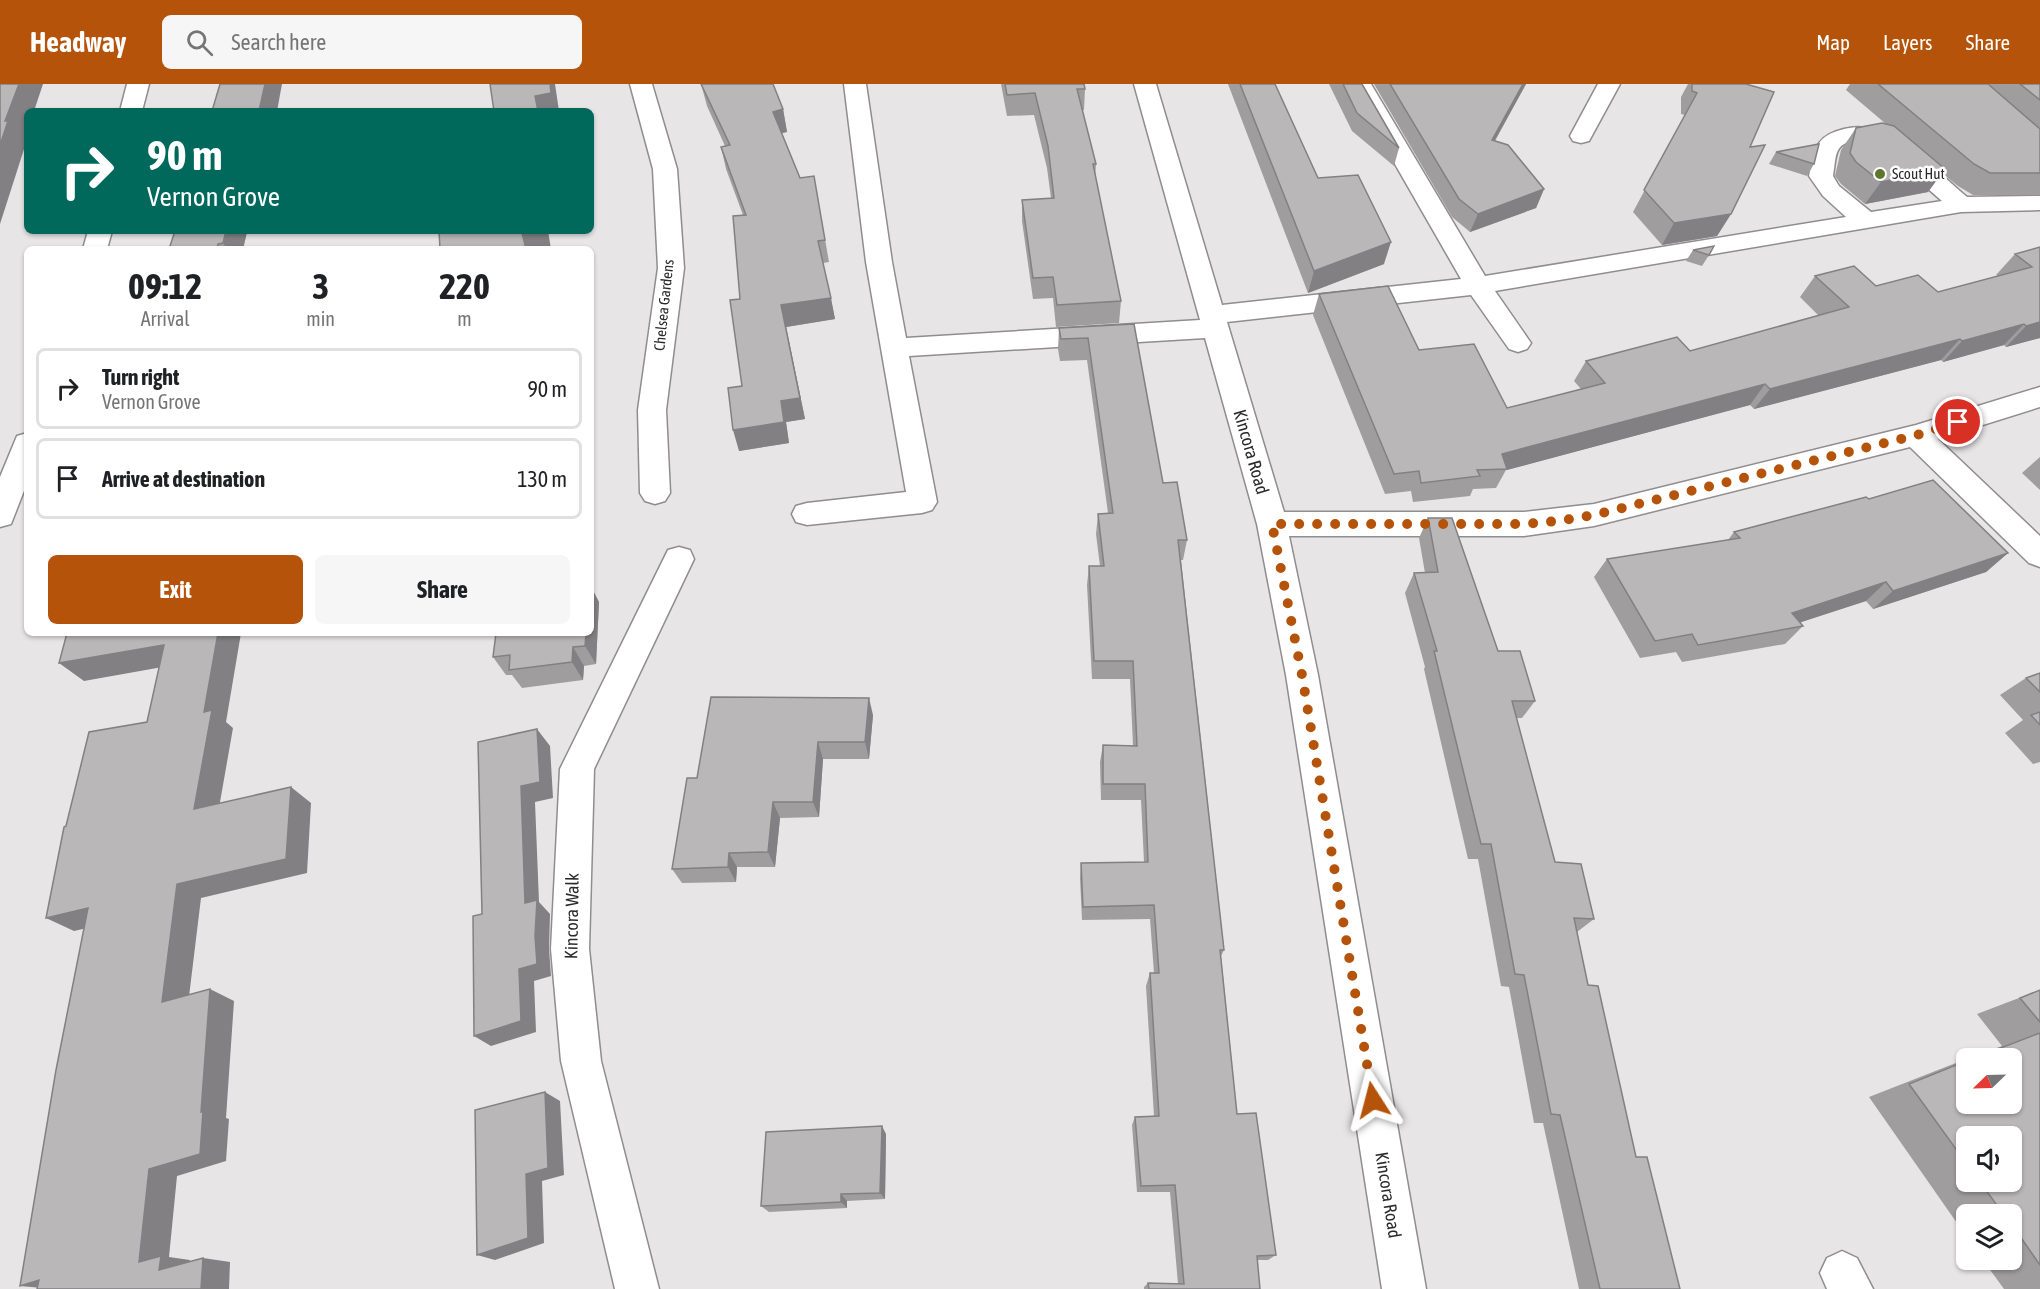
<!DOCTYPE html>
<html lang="en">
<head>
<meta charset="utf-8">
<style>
  :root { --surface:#fff; --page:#f6f6f6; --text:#202124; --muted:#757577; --line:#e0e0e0; --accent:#b45309 }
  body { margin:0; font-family:"Asap Condensed",sans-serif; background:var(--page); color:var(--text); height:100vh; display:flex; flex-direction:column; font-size:22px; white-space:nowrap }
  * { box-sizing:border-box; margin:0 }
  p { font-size:20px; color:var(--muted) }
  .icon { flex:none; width:33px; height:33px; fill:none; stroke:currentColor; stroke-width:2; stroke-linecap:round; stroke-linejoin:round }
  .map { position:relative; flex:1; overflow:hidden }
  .side { position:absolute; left:24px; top:162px; width:570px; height:390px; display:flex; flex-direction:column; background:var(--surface); border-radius:9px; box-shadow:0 2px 4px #0004 }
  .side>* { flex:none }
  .guide { position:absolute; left:24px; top:24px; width:570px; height:126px; border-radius:9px; box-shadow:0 2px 4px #0004; background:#00695c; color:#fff; overflow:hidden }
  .needle { width:39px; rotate:247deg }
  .fabs { position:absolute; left:1956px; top:964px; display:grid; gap:12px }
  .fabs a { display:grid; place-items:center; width:66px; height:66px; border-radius:9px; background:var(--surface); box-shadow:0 2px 4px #0004; font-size:30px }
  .pin { position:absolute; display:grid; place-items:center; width:51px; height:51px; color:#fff; margin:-26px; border:3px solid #fff; border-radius:50%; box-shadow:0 2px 6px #0007 }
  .me { position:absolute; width:66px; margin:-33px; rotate:351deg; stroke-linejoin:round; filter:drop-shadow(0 0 4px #0008) }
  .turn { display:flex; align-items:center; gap:21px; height:126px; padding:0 24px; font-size:27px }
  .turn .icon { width:78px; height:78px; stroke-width:2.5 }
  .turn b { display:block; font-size:42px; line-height:51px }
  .eta { display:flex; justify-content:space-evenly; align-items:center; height:102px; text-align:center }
  .eta b { font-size:36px; font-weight:700; line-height:42px }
  .action { display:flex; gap:12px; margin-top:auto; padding:12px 24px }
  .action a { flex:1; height:69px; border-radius:9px; background:var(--accent); color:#fff; font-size:24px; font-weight:700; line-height:69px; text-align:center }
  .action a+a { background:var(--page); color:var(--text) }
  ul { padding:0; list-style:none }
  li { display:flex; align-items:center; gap:18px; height:81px; margin:0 12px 9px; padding:0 12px; border:3px solid var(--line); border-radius:9px }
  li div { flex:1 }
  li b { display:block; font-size:22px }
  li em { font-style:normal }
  header { display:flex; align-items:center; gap:36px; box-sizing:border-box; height:84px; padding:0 30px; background:var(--accent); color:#fff }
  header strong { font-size:28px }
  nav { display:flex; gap:33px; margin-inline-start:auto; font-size:21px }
  .search { width:420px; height:54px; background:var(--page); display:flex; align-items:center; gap:15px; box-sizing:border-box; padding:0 21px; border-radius:9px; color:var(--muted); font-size:22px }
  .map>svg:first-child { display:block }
</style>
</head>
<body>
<header>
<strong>Headway</strong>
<div class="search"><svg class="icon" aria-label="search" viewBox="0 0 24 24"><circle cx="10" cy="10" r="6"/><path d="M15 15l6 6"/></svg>Search here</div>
<nav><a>Map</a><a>Layers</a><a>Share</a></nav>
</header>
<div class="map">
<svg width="2040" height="1205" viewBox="0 0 2040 1205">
  <rect width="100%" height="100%" fill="#e8e5e7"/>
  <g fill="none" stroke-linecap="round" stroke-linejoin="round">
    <defs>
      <g id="minor">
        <path d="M127,0H149L142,27H120Z"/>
        <path d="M630,0H652L677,85L684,184L666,326L670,409L665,417L655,420L645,417L640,409L638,326L658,184L653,85Z"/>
        <path d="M844,0H866L892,178L906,254L1200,236L1134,0H1156L1222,221L1461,195L1349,0H1371L1485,192L1846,133L1823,112L1809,92C1815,65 1815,52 1844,45C1891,33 1933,85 1967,113L2040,112V126L1961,128L1495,207L1531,259L1527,265L1518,268L1509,265L1471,211L1227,238L1284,428H1524L1594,420L1916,341L2040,303V323L1938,355L2040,452V483L2029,479L1910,363L1594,442L1524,452H1289L1318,591L1426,1205H1382L1286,591L1257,440L1205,254L909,272L937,418L932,426L922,429L807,441L796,438L792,430L796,422L807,419L906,408L866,178ZM1858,55L1878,61L1942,117L1871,128L1839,102L1833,92C1837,69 1833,61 1858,55Z"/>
        <path d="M1598,0H1620L1589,57L1581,59L1573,57L1570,52Z"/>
        <path d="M88,147H112L107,165H83Z"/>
        <path d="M27,349V399L11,440L0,443V393L17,352Z"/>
        <path d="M679,463L690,466L694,475L594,685L589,865L601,977L659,1205H615L561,977L551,865L560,685L668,466Z"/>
        <path d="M1842,1167L1857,1174L1873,1205H1827L1820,1189L1827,1174Z"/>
      </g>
    </defs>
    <!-- minor casing -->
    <use href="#minor" stroke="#8f8d8f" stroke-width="3"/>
    <!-- minor -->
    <use href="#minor" fill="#fff" fill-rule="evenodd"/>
  </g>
  <!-- wall -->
  <g fill="#a09d9f" fill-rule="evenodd">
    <path d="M701,0L783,25L787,48L782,49L800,94L814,92L829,178L823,179L835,235L786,243L805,335L786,338L789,359L739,367L742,302L740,215L743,131L726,85L721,63L725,62L707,22Z"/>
    <path d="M1001,0H1084L1085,5L1084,26H1082L1096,80L1095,94L1121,217L1119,239L1056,243L1053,214L1033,215L1022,137V116L1051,114L1047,84L1034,31L1007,32Z"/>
    <path d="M1228,0H1275L1318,94L1384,180L1308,209Z"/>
    <path d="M1329,0H1362L1399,64L1394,82L1352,47Z"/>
    <path d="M1374,0H1526L1495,57L1544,105L1536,124L1470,148L1452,133Z"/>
    <path d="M1688,0H1746L1750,63L1731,130L1717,152L1662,161L1633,128L1685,31L1681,30V13Z"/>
    <path d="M1850,0H2040V111H1973L1958,102L1942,89L1928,108L1865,120L1841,100L1835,92L1841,66L1856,44L1886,40L1846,6Z"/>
    <path d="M1776,68L1814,80L1807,92L1769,80Z"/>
    <path d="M175,147H253L247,148L243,165H169Z"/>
    <path d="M2040,163V254L2006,263L2004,261L1943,278L1941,276L1754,325L1750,321L1506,386L1496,404L1473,405L1470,412L1413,418L1411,407L1385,410L1313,231L1319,210L1419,266L1507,324L1581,305L1574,297L1586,277L1690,267L1819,232L1800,213L1815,192L1876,202L1938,208L1998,192L1996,191L2015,170Z"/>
    <path d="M1693,166L1709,171L1702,182L1686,177Z"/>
    <path d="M1134,240L1163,399L1187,456L1183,476H1181L1224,866L1221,872L1237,1030L1276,1171L1268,1176H1257L1260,1205H1144V1203L1148,1199L1178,1200L1170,1108H1137L1132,1041L1135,1033L1154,1032L1146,902L1150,889H1154L1150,835L1082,836L1080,794L1081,779L1144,778L1141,716H1101L1100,678L1103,661L1133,662L1130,595H1092L1087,501L1089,482H1100L1096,450L1098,430L1108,429L1087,276L1060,277L1058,265L1059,244Z"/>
    <path d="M2040,373V406L2022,389Z"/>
    <path d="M1869,415L2008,469L1986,488L1873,525L1866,517L1800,538L1803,542L1785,560L1682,578L1676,568L1640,574L1594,493L1607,475L1728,456L1734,448Z"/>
    <path d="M1428,434L1498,567L1535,617L1522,634H1516L1555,778L1594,835L1577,848L1588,901L1636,1073L1680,1205H1579L1543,1039H1534L1509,903L1501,902L1478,775H1468L1424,585L1425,583L1405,509L1414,489H1425L1419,454Z"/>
    <path d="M591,503L599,518L596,580L584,582L583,596L522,604L512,591H506L493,573L591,549Z"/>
    <path d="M2040,589V678L2033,680L2005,649L2023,636L2000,611L2026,594Z"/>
    <path d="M873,631L869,675H823L819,733L780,734L775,783H737L736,798L682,799L672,785L697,694Z"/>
    <path d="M2040,906V1205H2004L1983,1176H2012V1131H1966V1152L1869,1013L1966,975V1020L2012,975H1967L2002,962L1977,930ZM1966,1053L2012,1098H1966Z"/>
    <path d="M886,1050L885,1115L847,1117V1124L769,1128L761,1122Z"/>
  </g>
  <!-- shaded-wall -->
  <g fill="#828082">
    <path d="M19,0H43L34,27H27V47L24,56L26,59L0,140V61L5,37Z"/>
    <path d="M265,0H282L277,27H259Z"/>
    <path d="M550,0H555L559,27H538L535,12Z"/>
    <path d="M1523,0H1526L1485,74L1492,56Z"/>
    <path d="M783,25L787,48L777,50L773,28Z"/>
    <path d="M1945,85L1928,108L1865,120L1881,98Z"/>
    <path d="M1544,105L1536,124L1470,148L1478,130Z"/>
    <path d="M1731,130L1717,152L1662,161L1674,139Z"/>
    <path d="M226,147H253L247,148L243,165H227L223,159Z"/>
    <path d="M530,147H548L551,165H526L522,149Z"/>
    <path d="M1391,158L1384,180L1308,209L1314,187Z"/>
    <path d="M831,214L835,235L786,243L805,335L786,338L789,359L739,367L733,346L781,221Z"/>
    <path d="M2040,238V254L2006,263L2026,242Z"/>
    <path d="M2024,240L2004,261L1943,278L1962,257Z"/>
    <path d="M1960,255L1941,276L1754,325L1770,305Z"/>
    <path d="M1765,300L1750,321L1507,386V385L1502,370Z"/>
    <path d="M2008,469L1986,488L1873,525L1893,507Z"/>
    <path d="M1886,498L1866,517L1774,547L1792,529Z"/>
    <path d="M591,503L599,518L596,580L585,562L586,549H591Z"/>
    <path d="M218,549H241L226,638L233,644L216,741L194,725L204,628Z"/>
    <path d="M164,561L185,579L84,597L59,579Z"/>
    <path d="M573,563L584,582L583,596L572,578Z"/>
    <path d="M869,614L873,631L869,675L865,658Z"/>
    <path d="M537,645L550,662L553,714L535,718L539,818L550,830L549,865L551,892L534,897L536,948L491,962L474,952L519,885L525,819L521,702Z"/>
    <path d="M818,658L823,675L819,733L813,718Z"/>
    <path d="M291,703L311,719L307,789L201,814L187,929L162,918L177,800Z"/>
    <path d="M773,718L780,734L775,783L768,768Z"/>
    <path d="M729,769L737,783L736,798L728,783Z"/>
    <path d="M88,824L114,838L74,847L46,834Z"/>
    <path d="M210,905L234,917L226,1034L229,1035L226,1077L177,1092L169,1173L190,1176L188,1190L159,1186L139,1178L149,1085L201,1028Z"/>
    <path d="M545,1008L560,1017L564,1091L542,1097L544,1159L495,1176L477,1171L526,1090Z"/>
    <path d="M882,1042L886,1050L885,1115L880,1109Z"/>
    <path d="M841,1110L847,1117V1124L841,1118Z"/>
    <path d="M203,1174L230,1178L229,1205H201Z"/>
    <path d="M39,1196L54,1205L20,1202Z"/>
  </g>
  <!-- building -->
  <g fill="#bab7b9" stroke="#828082" stroke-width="1.5">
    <path d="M0,0H19L5,37H8L0,61Z"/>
    <path d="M220,0H265L259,27H212Z"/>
    <path d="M490,0H550L551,9L535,12L538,27H494Z"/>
    <path d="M701,0H773L783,25L773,28L800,94L814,92L825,156L818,157L831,214L781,221L800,314L781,317L784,338L733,346L728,304L742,302L730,216L740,215L733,132L746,131L721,63L730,61Z"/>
    <path d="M1005,0H1084L1085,5H1077L1096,80H1093L1121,217L1057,221L1053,193L1033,194L1022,116L1054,114L1048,62L1035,9L1007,11Z"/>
    <path d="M1240,0H1275L1318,94L1358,91L1391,158L1314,187Z"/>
    <path d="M1343,0H1362L1399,64L1357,29Z"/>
    <path d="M1390,0H1523L1492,56L1508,61L1544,105L1478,130L1459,115Z"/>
    <path d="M1692,0H1746L1774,8L1750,63L1765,61L1731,130L1674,139L1644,106L1697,9L1692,7Z"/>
    <path d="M1878,0H1988L2040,45V89H1990L1974,80Z"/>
    <path d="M2020,0H2040V16Z"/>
    <path d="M1882,39L1894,42L1945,85L1881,98L1856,78L1850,69L1856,44Z"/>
    <path d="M1819,60L1814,80L1776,68Z"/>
    <path d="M175,147H226L223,159L218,160L217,165H169Z"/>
    <path d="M439,147H530L522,149L526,165H458V164L440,165Z"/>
    <path d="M1714,162L1709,171L1693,166Z"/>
    <path d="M2040,163V238L2026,242L2024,240L1962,257L1960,255L1770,305L1765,300L1502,370L1507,385L1477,386L1480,392L1421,399L1419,387L1394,390L1319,210L1388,202L1419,266L1474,260L1507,324L1605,299L1586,277L1677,253L1690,267L1849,223L1815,192L1854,182L1876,202L1918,191L1938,208L2032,183L2015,170Z"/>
    <path d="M1134,240L1163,399L1177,398L1187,456H1178L1224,866H1220L1237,1030L1256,1029L1276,1171L1257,1172L1260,1205H1149L1148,1199L1184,1200L1175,1101L1141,1102L1135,1033L1159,1032L1150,889H1159L1154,821L1083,823L1081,779L1148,778L1145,700H1103V661L1137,662L1133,577H1094L1089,482H1104L1098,430L1113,429L1088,254L1061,255L1059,244Z"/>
    <path d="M1933,396L2008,469L1893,507L1886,498L1792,529L1803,542L1698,561L1692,550L1655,557L1607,475L1740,454L1734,448L1866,413L1869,415Z"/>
    <path d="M1428,434H1452L1498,567H1520L1535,617H1512L1555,778L1581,780L1594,835L1574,834L1588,901L1598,902L1636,1073H1647L1680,1205H1600L1560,1031L1551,1030L1524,891L1515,890L1491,760H1481L1434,567H1437L1414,489L1438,488Z"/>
    <path d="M67,549H218L204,628L212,626L194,725L291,703L286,775L177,800L162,918L210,905L201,1028L203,1027L200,1070L149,1085L139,1178L161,1172L159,1186L203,1174L201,1205H37L39,1196L20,1202L56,986L88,824L46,834L64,743L66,742L89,648L147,638L164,561L59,579Z"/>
    <path d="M496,549H586L585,562L573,563L572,578L509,586L510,571L493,573Z"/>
    <path d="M2040,589V608L2026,594Z"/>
    <path d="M711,613L869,614L865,658H818L813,718H773L768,768L729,769L728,783L672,785L687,694H697Z"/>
    <path d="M2040,628V641L2031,631Z"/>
    <path d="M537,645L540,698L521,702L525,819L537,816L535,852L537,880L519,885L521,937L474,952L473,832L482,830L478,658Z"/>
    <path d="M2040,906V938L2020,914Z"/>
    <path d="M2040,949V1181L2012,1141V1131H2004L1980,1098H2012V1053H1966V1079L1909,1000L1966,977V1020H2012V975H1972Z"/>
    <path d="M545,1008L548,1084L526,1090L528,1154L477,1171L475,1026Z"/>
    <path d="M882,1042L880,1109L841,1110V1118L761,1122L766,1048Z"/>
  </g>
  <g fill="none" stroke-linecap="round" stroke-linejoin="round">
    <!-- route -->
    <path stroke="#b45309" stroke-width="10" stroke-dasharray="0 18" d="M1373,1016L1302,591L1272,440H1524L1558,437L1594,431L1917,351L1958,338"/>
  </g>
  <!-- markers -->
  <circle fill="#5d782c" stroke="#fff" stroke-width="2" cx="1880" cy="90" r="6"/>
  <g text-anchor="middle" stroke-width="5" stroke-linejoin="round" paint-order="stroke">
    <!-- far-poi labels -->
    <g font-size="15" fill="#2b2a2b" stroke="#fff" text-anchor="start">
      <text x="1892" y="95">Scout Hut</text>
    </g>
    <!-- far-street labels -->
    <g font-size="15" fill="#2b2a2b" stroke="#fff">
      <text transform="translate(664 221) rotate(-84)" y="5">Chelsea Gardens</text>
    </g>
    <!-- street labels -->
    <g font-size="18" fill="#2b2a2b" stroke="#fff">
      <text transform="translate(1251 368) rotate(74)" y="6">Kincora Road</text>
      <text transform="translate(572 832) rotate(-89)" y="6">Kincora Walk</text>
      <text transform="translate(1388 1111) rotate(81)" y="6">Kincora Road</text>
    </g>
  </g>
</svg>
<div class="fabs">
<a><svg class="needle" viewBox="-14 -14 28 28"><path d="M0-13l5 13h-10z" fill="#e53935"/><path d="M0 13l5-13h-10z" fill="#757577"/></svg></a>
<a><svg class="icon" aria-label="sound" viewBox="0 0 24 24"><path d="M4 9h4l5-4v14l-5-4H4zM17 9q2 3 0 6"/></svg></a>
<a><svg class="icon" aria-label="layers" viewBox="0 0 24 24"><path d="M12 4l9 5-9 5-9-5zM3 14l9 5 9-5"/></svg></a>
</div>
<div class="pin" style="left:1958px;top:338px;background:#d93025"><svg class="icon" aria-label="arrive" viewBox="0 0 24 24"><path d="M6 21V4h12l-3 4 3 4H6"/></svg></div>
<svg class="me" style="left:1373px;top:1016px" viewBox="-20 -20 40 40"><path d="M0-17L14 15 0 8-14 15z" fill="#b45309" stroke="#fff" stroke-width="4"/></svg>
<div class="guide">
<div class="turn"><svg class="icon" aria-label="right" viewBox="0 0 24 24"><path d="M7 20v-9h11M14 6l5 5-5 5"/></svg><div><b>90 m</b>Vernon Grove</div></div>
</div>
<section class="side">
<div class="eta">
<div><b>09:12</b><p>Arrival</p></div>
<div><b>3</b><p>min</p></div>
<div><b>220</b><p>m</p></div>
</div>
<ul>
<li><svg class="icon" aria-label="right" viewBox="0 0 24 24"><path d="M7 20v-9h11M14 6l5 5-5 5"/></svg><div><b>Turn right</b><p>Vernon Grove</p></div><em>90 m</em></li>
<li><svg class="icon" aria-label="arrive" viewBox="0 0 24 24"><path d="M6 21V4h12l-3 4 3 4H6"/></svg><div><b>Arrive at destination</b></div><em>130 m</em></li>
</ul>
<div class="action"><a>Exit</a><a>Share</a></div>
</section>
</div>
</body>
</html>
